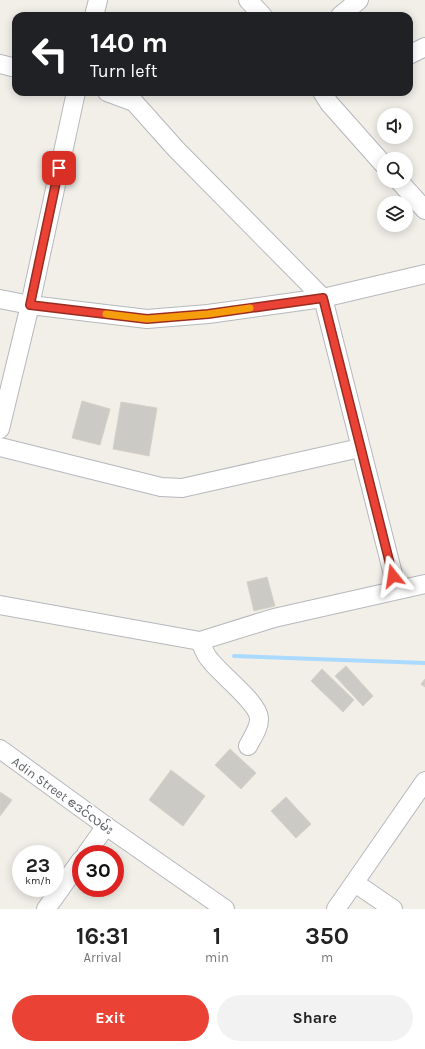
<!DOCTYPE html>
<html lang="en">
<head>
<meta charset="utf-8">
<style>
  :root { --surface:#fff; --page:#f2f2f2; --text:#222; --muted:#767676; --accent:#ea4335 }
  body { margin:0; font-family:Karla,"Noto Sans Myanmar",sans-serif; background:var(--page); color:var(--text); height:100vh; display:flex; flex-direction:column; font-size:15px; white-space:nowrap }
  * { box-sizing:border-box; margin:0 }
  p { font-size:13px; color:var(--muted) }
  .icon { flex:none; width:22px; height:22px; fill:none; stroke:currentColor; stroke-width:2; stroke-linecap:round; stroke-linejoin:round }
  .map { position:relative; height:909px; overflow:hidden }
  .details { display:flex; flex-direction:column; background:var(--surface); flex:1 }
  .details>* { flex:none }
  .guide { position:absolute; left:12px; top:12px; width:401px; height:84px; border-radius:12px; box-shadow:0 2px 10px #0003; background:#202124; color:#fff; overflow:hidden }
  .buttons { position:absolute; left:377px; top:108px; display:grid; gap:8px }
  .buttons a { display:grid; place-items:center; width:36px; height:36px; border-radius:50%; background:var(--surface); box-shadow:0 2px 10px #0003; font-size:20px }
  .speed { position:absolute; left:12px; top:845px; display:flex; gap:8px; font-size:20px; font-weight:700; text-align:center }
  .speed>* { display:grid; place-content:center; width:52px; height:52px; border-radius:50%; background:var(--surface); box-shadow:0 2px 10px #0003; line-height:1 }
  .speed small { font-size:10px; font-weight:400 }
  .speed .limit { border:6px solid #d22; background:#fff; color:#111 }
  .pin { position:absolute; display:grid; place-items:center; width:34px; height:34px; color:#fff; margin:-17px; border-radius:8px; box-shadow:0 2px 6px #0006 }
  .me { position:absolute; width:44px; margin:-22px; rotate:345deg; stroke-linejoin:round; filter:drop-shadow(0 0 3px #0008) }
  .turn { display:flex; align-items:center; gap:14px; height:84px; padding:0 12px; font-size:18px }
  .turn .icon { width:52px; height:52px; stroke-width:2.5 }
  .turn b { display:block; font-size:28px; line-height:34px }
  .eta { display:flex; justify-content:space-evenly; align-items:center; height:68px; text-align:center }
  .eta b { font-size:24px; font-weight:700; line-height:28px }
  .cta { display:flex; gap:8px; margin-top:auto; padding:8px 12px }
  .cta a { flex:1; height:46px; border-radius:24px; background:var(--accent); color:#fff; font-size:16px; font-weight:700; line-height:46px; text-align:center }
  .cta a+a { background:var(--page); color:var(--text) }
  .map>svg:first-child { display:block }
</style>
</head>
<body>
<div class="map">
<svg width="425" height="909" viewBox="0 0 425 909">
  <rect width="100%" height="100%" fill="#f1efe8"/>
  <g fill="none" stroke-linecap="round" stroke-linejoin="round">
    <!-- stream -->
    <path stroke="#aadaff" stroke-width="4" d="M234,656L425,663"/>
  </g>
  <!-- building -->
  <g fill="#cccac5" stroke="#d6d1c6">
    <path d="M82,401L110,409L100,445L72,438Z"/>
    <path d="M121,402L157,408L149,456L113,449Z"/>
    <path d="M267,577L275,606L254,611L247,582Z"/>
    <path d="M346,666L373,696L363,706L335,676Z"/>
    <path d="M322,669L354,700L343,712L311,681Z"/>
    <path d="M425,679V687L421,684Z"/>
    <path d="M230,749L256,773L241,789L215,765Z"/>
    <path d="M171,770L205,796L183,826L149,800Z"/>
    <path d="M0,792L12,800L0,816Z"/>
    <path d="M286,797L311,824L296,838L271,811Z"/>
  </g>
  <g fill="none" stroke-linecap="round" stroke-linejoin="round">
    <defs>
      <g id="minor">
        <path d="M248,0L263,16"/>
        <path d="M94,16L98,0"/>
        <path d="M340,16L359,0"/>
        <path d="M409,55L425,47"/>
        <path d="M0,64L16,68"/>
        <path d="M107,92L134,102L176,149L323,298L397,590"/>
        <path d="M322,92L329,103L384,165"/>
        <path d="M399,181L425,210"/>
        <path d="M0,299L30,305L147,319L208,314L323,298L425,274"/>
        <path d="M0,429L30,305L76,92"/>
        <path d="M0,447L161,487L182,488L360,448"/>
        <path d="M0,605L200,641L274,618L425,584"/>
        <path d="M200,641C203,648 205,655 210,660C220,674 258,702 259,718C260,727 252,738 248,746"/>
        <path d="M0,749L106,826L225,909"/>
        <path d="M86,854L106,826"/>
        <path d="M355,883L393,909"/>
        <path d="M46,909L81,860"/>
        <path d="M336,909L425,781"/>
      </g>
    </defs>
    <!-- minor casing -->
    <use href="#minor" stroke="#b5b8bc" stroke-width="20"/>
    <!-- minor -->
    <use href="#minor" stroke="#fff" stroke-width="18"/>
  </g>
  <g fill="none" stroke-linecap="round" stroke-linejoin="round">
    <defs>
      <path id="route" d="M59,168L30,305L147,319L208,314L323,298L393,576"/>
    </defs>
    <!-- route casing -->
    <use href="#route" stroke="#982c22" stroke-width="10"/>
    <!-- route -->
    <use href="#route" stroke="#ea4335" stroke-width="7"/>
    <!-- slow -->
    <path stroke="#f59e0b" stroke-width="7" d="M106,314L147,319L208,314L250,308"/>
  </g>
  <g text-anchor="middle" stroke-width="3.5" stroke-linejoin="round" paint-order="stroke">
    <!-- street labels -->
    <g font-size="13" fill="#5f6368" stroke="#fff">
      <text transform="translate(63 795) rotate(36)" y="5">Adin Street ဧဒင်လမ်း</text>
    </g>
  </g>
</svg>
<div class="buttons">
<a><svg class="icon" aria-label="sound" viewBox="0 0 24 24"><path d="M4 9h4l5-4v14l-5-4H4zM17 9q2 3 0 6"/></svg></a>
<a><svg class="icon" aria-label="search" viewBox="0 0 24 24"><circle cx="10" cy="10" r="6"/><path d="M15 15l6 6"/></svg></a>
<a><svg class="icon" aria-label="layers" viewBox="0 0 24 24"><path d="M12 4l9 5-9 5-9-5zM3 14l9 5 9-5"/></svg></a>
</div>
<div class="speed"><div>23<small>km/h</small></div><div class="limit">30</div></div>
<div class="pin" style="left:59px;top:168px;background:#d93025"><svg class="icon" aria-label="arrive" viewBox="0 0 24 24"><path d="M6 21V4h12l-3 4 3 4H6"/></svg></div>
<svg class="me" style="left:393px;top:576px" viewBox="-20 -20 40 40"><path d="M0-17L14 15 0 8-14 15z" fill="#ea4335" stroke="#fff" stroke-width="4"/></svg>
<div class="guide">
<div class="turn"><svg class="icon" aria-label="left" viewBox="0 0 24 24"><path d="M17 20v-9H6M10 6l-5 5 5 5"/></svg><div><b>140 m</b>Turn left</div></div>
</div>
</div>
<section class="details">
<div class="eta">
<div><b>16:31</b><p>Arrival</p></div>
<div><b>1</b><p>min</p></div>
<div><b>350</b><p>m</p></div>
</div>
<div class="cta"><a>Exit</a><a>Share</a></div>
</section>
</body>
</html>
